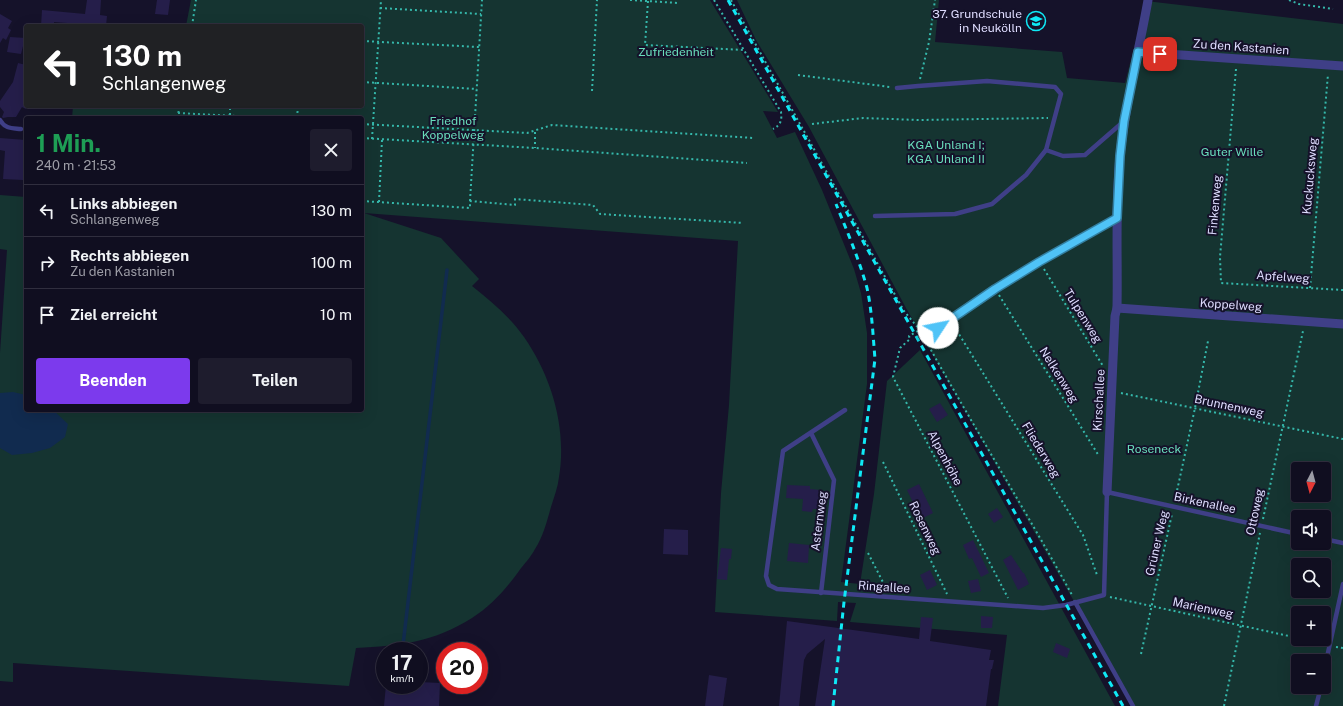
<!DOCTYPE html>
<html lang="de">
<head>
<meta charset="utf-8">
<style>
  :root { --surface:#100e20; --page:#1e1c2d; --text:#f1f3f6; --muted:#9c9ca5; --line:#302e3e; --accent:#7c3aed }
  body { margin:0; font-family:"Public Sans",sans-serif; background:var(--page); color:var(--text); height:100vh; display:flex; flex-direction:column; font-size:15px; white-space:nowrap }
  * { box-sizing:border-box; margin:0 }
  p { font-size:13px; color:var(--muted) }
  .icon { flex:none; width:22px; height:22px; fill:none; stroke:currentColor; stroke-width:2; stroke-linecap:round; stroke-linejoin:round }
  .map { position:relative; flex:1; overflow:hidden }
  .sheet { position:absolute; left:24px; top:116px; width:340px; height:296px; display:flex; flex-direction:column; background:var(--surface); border-radius:4px; box-shadow:0 4px 16px #0002,0 0 0 1px var(--line) }
  .sheet>* { flex:none }
  .banner { position:absolute; left:24px; top:24px; width:340px; height:84px; border-radius:4px; box-shadow:0 4px 16px #0002,0 0 0 1px var(--line); background:#202124; color:#fff; overflow:hidden }
  .needle { width:26px; rotate:186deg }
  .buttons { position:absolute; left:1291px; top:462px; display:grid; gap:8px }
  .buttons a { display:grid; place-items:center; width:40px; height:40px; border-radius:4px; background:var(--surface); box-shadow:0 4px 16px #0002,0 0 0 1px var(--line); font-size:20px }
  .speed { position:absolute; left:376px; top:642px; display:flex; gap:8px; font-size:20px; font-weight:700; text-align:center }
  .speed>* { display:grid; place-content:center; width:52px; height:52px; border-radius:50%; background:var(--surface); box-shadow:0 4px 16px #0002,0 0 0 1px var(--line); line-height:1 }
  .speed small { font-size:10px; font-weight:400 }
  .speed .limit { border:6px solid #d22; background:#fff; color:#111 }
  .pin { position:absolute; display:grid; place-items:center; width:34px; height:34px; color:#fff; margin:-17px; border-radius:8px; box-shadow:0 2px 6px #0006 }
  .me { position:absolute; width:44px; margin:-22px; rotate:56deg; stroke-linejoin:round; filter:drop-shadow(0 0 3px #0008) }
  .turn { display:flex; align-items:center; gap:14px; height:84px; padding:0 12px; font-size:18px }
  .turn .icon { width:52px; height:52px; stroke-width:2.5 }
  .turn b { display:block; font-size:28px; line-height:34px }
  .round { display:grid; place-items:center; flex:none; width:42px; height:42px; border-radius:4px; background:var(--page) }
  .headline { display:flex; align-items:center; justify-content:space-between; height:68px; padding:0 12px }
  h1 { font-size:24px; font-weight:700; line-height:30px; color:#1e9e55 }
  .primary-button { display:flex; gap:8px; margin-top:auto; padding:8px 12px }
  .primary-button a { flex:1; height:46px; border-radius:4px; background:var(--accent); color:#fff; font-size:16px; font-weight:700; line-height:46px; text-align:center }
  .primary-button a+a { background:var(--page); color:var(--text) }
  ul { padding:0; list-style:none }
  li { display:flex; align-items:center; gap:12px; height:52px; padding:0 12px; border-top:1px solid var(--line) }
  li div { flex:1 }
  li b { display:block; font-size:15px }
  li em { font-style:normal }
  .map>svg:first-child { display:block }
</style>
</head>
<body>
<div class="map">
<svg width="1343" height="706" viewBox="0 0 1343 706">
  <rect width="100%" height="100%" fill="#15122a"/>
  <!-- green -->
  <g fill="#153431" fill-rule="evenodd">
    <path d="M191,0H710L778,112L763,111L777,138L795,132L822,190L854,269L861,293L867,333V384L841,582L860,584L874,494L887,381L920,350L1115,706H998L1007,635L850,622L856,603L838,602L837,621L715,612L721,493L729,405L738,241L364,213L441,238L479,279L472,286C491,301 510,317 524,337C552,377 567,429 559,477C558,487 554,497 551,507C547,521 543,537 535,549C531,557 524,564 519,571C506,589 491,606 472,618C434,642 400,646 356,648L349,686L13,663V682L0,681V353L7,250L0,249V195L26,197V410H362V118H72L73,106H362V26H186Z"/>
    <path d="M737,0H939L935,42L1062,52L1067,78L1125,83L1146,1L1343,24V706H1134L906,308L809,127L756,40ZM1298,469H1324V495H1298ZM1298,517H1324V543H1298ZM1298,565H1324V591H1298ZM1298,613H1324V639H1298ZM1298,661H1324V687H1298Z"/>
  </g>
  <!-- water -->
  <path fill="#112b4f" d="M13,392L26,395V410H53L68,424L65,437L50,448L32,453L12,455L0,448V393Z"/>
  <g fill="none" stroke-linecap="round" stroke-linejoin="round">
    <!-- stream -->
    <path stroke="#112b4f" stroke-width="3.5" d="M403,645L447,270"/>
  </g>
  <!-- building -->
  <g fill="#251e4a">
    <path d="M87,0H101L100,15L107,16L106,26L54,22V26H41L42,10L85,14Z"/>
    <path d="M157,0H170L168,15L155,14Z"/>
    <path d="M0,14L12,21L8,28L11,30L6,40L3,38L0,43Z"/>
    <path d="M10,37L26,38V46H23L21,54L7,52Z"/>
    <path d="M18,63L26,65V109L22,107L16,117H8L3,118L2,117L4,112L0,107V101L13,82Z"/>
    <path d="M0,138L26,140L23,180L3,179L5,151L0,150Z"/>
    <path d="M940,403L948,415L937,422L929,409Z"/>
    <path d="M919,484L933,513L921,519L907,490Z"/>
    <path d="M787,485L810,486V489L821,490L818,509H813L812,512L802,511L803,499L786,498Z"/>
    <path d="M997,508L1003,517L994,523L988,514Z"/>
    <path d="M664,529L688,530V555L663,554Z"/>
    <path d="M973,540L989,573L981,577L972,558L969,559L963,545Z"/>
    <path d="M789,543L809,545L808,563L787,561Z"/>
    <path d="M721,548L732,549L731,559H729L727,580L717,579Z"/>
    <path d="M1011,555L1023,573H1024L1029,584L1018,590L1003,560Z"/>
    <path d="M930,570L937,585L927,590L920,575Z"/>
    <path d="M978,579L981,591L971,593L968,581Z"/>
    <path d="M981,616L993,617L992,628H981Z"/>
    <path d="M921,617L933,618L930,641L991,650L989,660H994L992,669H991L986,706H815L825,639L807,654L804,660L799,706H779L787,621L919,639Z"/>
    <path d="M1056,643L1070,649L1067,658L1053,652Z"/>
    <path d="M709,675L727,678L723,706H705Z"/>
    <path d="M419,682L440,683L439,706H384L386,685H419Z"/>
  </g>
  <g fill="none" stroke-linecap="round" stroke-linejoin="round">
    <!-- path -->
    <g stroke="#35b8ab" stroke-width="2" stroke-dasharray="2 3" stroke-linecap="butt">
      <path d="M630,0L678,3"/>
      <path d="M714,0L781,112C782,120 781,125 773,129"/>
      <path d="M731,0L904,311L919,329"/>
      <path d="M1289,0L1299,4L1333,9"/>
      <path d="M648,1L645,45L744,50"/>
      <path d="M380,8L481,14"/>
      <path d="M192,26L196,0"/>
      <path d="M362,41L479,47"/>
      <path d="M1236,69L1220,257L1221,283L1343,290"/>
      <path d="M798,75L890,87"/>
      <path d="M920,79L929,42L935,0"/>
      <path d="M362,82L477,89"/>
      <path d="M592,91L597,0"/>
      <path d="M178,113L274,118"/>
      <path d="M230,115V106"/>
      <path d="M178,118L179,106"/>
      <path d="M297,118L298,106"/>
      <path d="M362,124L527,133L552,125L754,138"/>
      <path d="M812,124L863,118L919,120L1048,118"/>
      <path d="M535,132V148"/>
      <path d="M362,138L535,148L747,163"/>
      <path d="M372,139L381,0"/>
      <path d="M362,201L470,208V201L515,205V199L593,205L600,214L743,223"/>
      <path d="M470,201L482,0"/>
      <path d="M379,202L382,140"/>
      <path d="M1044,269L1103,366"/>
      <path d="M1310,288L1328,74"/>
      <path d="M999,295L1099,456"/>
      <path d="M954,326L1083,535L1097,575"/>
      <path d="M918,331L909,336L910,339L900,348L893,377L1008,598"/>
      <path d="M926,341C973,426 1025,509 1072,595"/>
      <path d="M1121,393L1343,439"/>
      <path d="M883,462L947,594"/>
      <path d="M1175,500L1195,408L1208,341"/>
      <path d="M1263,519L1303,331"/>
      <path d="M868,553L887,590"/>
      <path d="M1110,597L1298,638"/>
      <path d="M1301,639L1322,644"/>
      <path d="M1336,647L1343,648"/>
      <path d="M1141,654L1172,514"/>
      <path d="M1224,706L1260,533"/>
    </g>
    <!-- service -->
    <g stroke="#3f3f87" stroke-width="4.5">
      <path d="M897,88L918,86L987,81L1055,87L1061,94L1046,150L1063,156L1085,155L1123,122"/>
      <path d="M0,120C5,129 12,128 21,129"/>
      <path d="M875,216L955,214L992,204L1026,175L1046,150"/>
      <path d="M925,333C951,323 972,304 995,289C1035,264 1076,241 1117,218"/>
      <path d="M845,410L783,451L766,576L769,585L777,589L1043,608L1066,605L1104,595L1107,492L1298,534"/>
      <path d="M811,433L834,480L821,593"/>
      <path d="M1324,539L1343,543"/>
      <path d="M1075,602L1133,706"/>
      <path d="M1324,671L1343,584"/>
      <path d="M1316,706L1321,687"/>
    </g>
    <!-- minor -->
    <g stroke="#3f3f87" stroke-width="9">
      <path d="M1138,52L1343,66"/>
      <path d="M1117,308L1343,324"/>
      <path d="M1107,492L1115,316L1117,308C1118,257 1115,207 1120,156C1125,103 1139,52 1148,0"/>
    </g>
    <!-- rail -->
    <g stroke="#0fe9f6" stroke-width="3" stroke-dasharray="6 5" stroke-linecap="butt">
      <path d="M728,0L1123,706"/>
      <path d="M833,706L844,602L875,359C873,336 872,311 867,288C859,259 847,231 836,204"/>
    </g>
  </g>
  <g fill="none" stroke-linecap="round" stroke-linejoin="round">
    <defs>
      <path id="route" d="M938,328L995,289L1039,262L1117,218L1120,156L1124,121L1138,52L1160,54"/>
    </defs>
    <!-- route casing -->
    <use href="#route" stroke="#337fa1" stroke-width="10"/>
    <!-- route -->
    <use href="#route" stroke="#4fc3f7" stroke-width="7"/>
  </g>
  <!-- icons -->
  <defs>
    <symbol id="school-ring" viewBox="-11 -11 22 22"><circle r="9.5" fill="#15122a" stroke="#0fe9f6" stroke-width="1.5"/><path d="M0-5L7-2L0 1L-7-2ZM-4 1L0 2.5L4 1V4Q0 6-4 4Z" fill="#0fe9f6"/></symbol>
  </defs>
  <g fill-rule="evenodd">
    <use href="#school-ring" x="1025" y="10" width="22" height="22"/>
  </g>
  <g text-anchor="middle" stroke-width="4" stroke-linejoin="round" paint-order="stroke">
    <!-- poi labels -->
    <g font-size="12" fill="#dedcfe" stroke="#15122a" text-anchor="end">
      <text x="1022" y="18">37. Grundschule<tspan x="1022" dy="14">in Neukölln</tspan></text>
    </g>
    <!-- street labels -->
    <g font-size="12" fill="#dedcfe" stroke="#15122a">
      <text transform="translate(1241 47) rotate(4)" y="4">Zu den Kastanien</text>
      <text transform="translate(1310 176) rotate(-85)" y="4">Kuckucksweg</text>
      <text transform="translate(1215 205) rotate(-85)" y="4">Finkenweg</text>
      <text transform="translate(1283 277) rotate(4)" y="4">Apfelweg</text>
      <text transform="translate(1231 305) rotate(4)" y="4">Koppelweg</text>
      <text transform="translate(1083 316) rotate(58)" y="4">Tulpenweg</text>
      <text transform="translate(1059 375) rotate(58)" y="4">Nelkenweg</text>
      <text transform="translate(1099 400) rotate(-87)" y="4">Kirschallee</text>
      <text transform="translate(1229 406) rotate(12)" y="4">Brunnenweg</text>
      <text transform="translate(1041 450) rotate(59)" y="4">Fliederweg</text>
      <text transform="translate(945 458) rotate(62)" y="4">Alpenhöhe</text>
      <text transform="translate(1205 503) rotate(12)" y="4">Birkenallee</text>
      <text transform="translate(1255 512) rotate(-78)" y="4">Ottoweg</text>
      <text transform="translate(819 521) rotate(-83)" y="4">Asternweg</text>
      <text transform="translate(925 528) rotate(64)" y="4">Rosenweg</text>
      <text transform="translate(1157 543) rotate(-77)" y="4">Grüner Weg</text>
      <text transform="translate(884 587) rotate(4)" y="4">Ringallee</text>
      <text transform="translate(1203 608) rotate(12)" y="4">Marienweg</text>
    </g>
    <!-- park labels -->
    <g font-size="12" fill="#69ddbb" stroke="#15122a">
      <text x="676" y="56">Zufriedenheit</text>
      <text x="453" y="125">Friedhof<tspan x="453" dy="14">Koppelweg</tspan></text>
      <text x="946" y="149">KGA Unland I;<tspan x="946" dy="14">KGA Uhland II</tspan></text>
      <text x="1232" y="156">Guter Wille</text>
      <text x="1154" y="453">Roseneck</text>
    </g>
  </g>
</svg>
<div class="buttons">
<a><svg class="needle" viewBox="-14 -14 28 28"><path d="M0-13l5 13h-10z" fill="#e53935"/><path d="M0 13l5-13h-10z" fill="#9c9ca5"/></svg></a>
<a><svg class="icon" aria-label="sound" viewBox="0 0 24 24"><path d="M4 9h4l5-4v14l-5-4H4zM17 9q2 3 0 6"/></svg></a>
<a><svg class="icon" aria-label="search" viewBox="0 0 24 24"><circle cx="10" cy="10" r="6"/><path d="M15 15l6 6"/></svg></a>
<a>+</a>
<a>−</a>
</div>
<div class="speed"><div>17<small>km/h</small></div><div class="limit">20</div></div>
<div class="pin" style="left:1160px;top:54px;background:#d93025"><svg class="icon" aria-label="arrive" viewBox="0 0 24 24"><path d="M6 21V4h12l-3 4 3 4H6"/></svg></div>
<svg class="me" style="left:938px;top:328px" viewBox="-20 -20 40 40"><circle r="19" fill="#fff"/><path d="M0-13L10 11 0 6-10 11z" fill="#4fc3f7"/></svg>
<div class="banner">
<div class="turn"><svg class="icon" aria-label="left" viewBox="0 0 24 24"><path d="M17 20v-9H6M10 6l-5 5 5 5"/></svg><div><b>130 m</b>Schlangenweg</div></div>
</div>
<section class="sheet">
<div class="headline"><div><h1>1 Min.</h1><p>240 m · 21:53</p></div><a class="round"><svg class="icon" aria-label="close" viewBox="0 0 24 24"><path d="M6 6l12 12M18 6L6 18"/></svg></a></div>
<ul>
<li><svg class="icon" aria-label="left" viewBox="0 0 24 24"><path d="M17 20v-9H6M10 6l-5 5 5 5"/></svg><div><b>Links abbiegen</b><p>Schlangenweg</p></div><em>130 m</em></li>
<li><svg class="icon" aria-label="right" viewBox="0 0 24 24"><path d="M7 20v-9h11M14 6l5 5-5 5"/></svg><div><b>Rechts abbiegen</b><p>Zu den Kastanien</p></div><em>100 m</em></li>
<li><svg class="icon" aria-label="arrive" viewBox="0 0 24 24"><path d="M6 21V4h12l-3 4 3 4H6"/></svg><div><b>Ziel erreicht</b></div><em>10 m</em></li>
</ul>
<div class="primary-button"><a>Beenden</a><a>Teilen</a></div>
</section>
</div>
</body>
</html>
